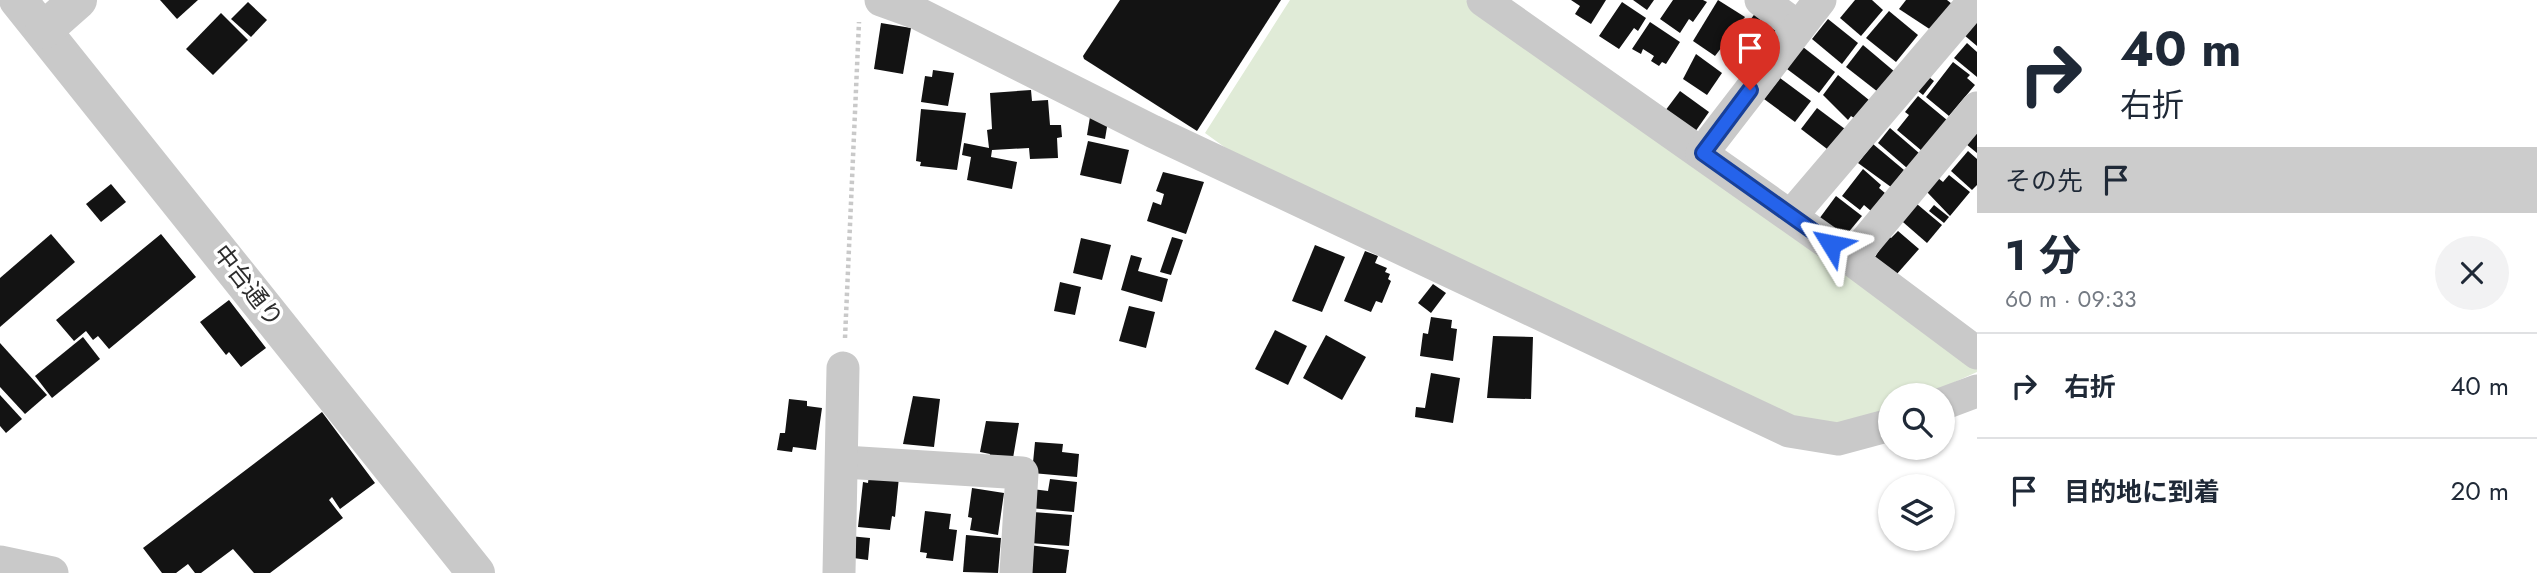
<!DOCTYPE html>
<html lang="ja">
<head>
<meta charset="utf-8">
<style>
  :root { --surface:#fff; --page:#f2f2f3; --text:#1f2937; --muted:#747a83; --line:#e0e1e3 }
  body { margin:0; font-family:Jost,"Noto Sans JP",sans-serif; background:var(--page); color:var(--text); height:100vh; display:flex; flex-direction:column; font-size:26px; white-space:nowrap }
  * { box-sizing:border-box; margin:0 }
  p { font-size:23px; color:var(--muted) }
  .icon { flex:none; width:38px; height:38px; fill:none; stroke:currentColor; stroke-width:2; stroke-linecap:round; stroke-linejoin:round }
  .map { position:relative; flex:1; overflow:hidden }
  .side { display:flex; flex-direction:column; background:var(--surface); width:560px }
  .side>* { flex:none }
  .hud { background:#fff; color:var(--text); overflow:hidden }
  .buttons { position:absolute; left:1878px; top:383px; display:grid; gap:14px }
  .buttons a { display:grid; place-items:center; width:77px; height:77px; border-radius:50%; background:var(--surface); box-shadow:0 2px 5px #0004; font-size:35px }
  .pin { position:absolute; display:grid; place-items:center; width:60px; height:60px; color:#fff; margin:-72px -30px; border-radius:50% 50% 50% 0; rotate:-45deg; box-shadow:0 0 7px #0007 }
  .pin .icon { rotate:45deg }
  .me { position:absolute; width:77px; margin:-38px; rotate:305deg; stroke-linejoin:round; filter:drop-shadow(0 0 5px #0008) }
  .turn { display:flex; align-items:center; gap:24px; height:147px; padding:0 28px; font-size:32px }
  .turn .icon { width:91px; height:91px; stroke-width:2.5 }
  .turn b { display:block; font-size:49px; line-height:60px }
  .then { display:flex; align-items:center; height:66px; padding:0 28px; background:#0003; gap:14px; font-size:26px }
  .round { display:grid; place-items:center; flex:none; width:74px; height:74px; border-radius:37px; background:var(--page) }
  .overview { display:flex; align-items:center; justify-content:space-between; height:119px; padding:0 28px }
  h1 { font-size:42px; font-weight:700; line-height:52px }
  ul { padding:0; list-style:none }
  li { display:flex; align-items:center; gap:21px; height:105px; padding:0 28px; border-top:2px solid var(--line) }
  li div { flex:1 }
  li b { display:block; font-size:26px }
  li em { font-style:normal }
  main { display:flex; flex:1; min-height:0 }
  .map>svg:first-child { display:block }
</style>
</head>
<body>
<main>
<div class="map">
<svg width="1977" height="573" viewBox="0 0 1977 573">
  <rect width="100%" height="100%" fill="#fff"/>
  <!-- green -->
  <path fill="#e0ebd7" d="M1290,0H1466L1977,369V372L1926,395L1890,396V412L1840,423L1794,418L1234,154L1205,133Z"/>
  <!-- building -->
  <g fill="#131313">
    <path d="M160,0H198L177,19Z"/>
    <path d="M1120,0H1281L1197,131L1084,59L1083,56Z"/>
    <path d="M1571,0H1606L1591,24L1575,14L1580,6Z"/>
    <path d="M1633,0H1654L1647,10Z"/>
    <path d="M1673,0H1703L1707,2L1693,22L1689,19L1680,33L1660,19Z"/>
    <path d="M1718,0L1745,17L1715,56L1693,41Z"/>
    <path d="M1855,0H1872L1883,10L1861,36L1840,18Z"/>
    <path d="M1906,0H1947L1952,4L1931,30L1899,9Z"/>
    <path d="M248,2L267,20L251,37L231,19Z"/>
    <path d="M1622,2L1646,18L1638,31L1634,28L1619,49L1599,36Z"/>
    <path d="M1889,11L1918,35L1896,62L1866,38Z"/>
    <path d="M1756,12L1780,33L1749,69L1727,52Z"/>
    <path d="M221,13L248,40L213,75L186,49Z"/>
    <path d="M1828,19L1858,43L1842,64L1812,39Z"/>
    <path d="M1650,22L1680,42L1666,64L1662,62L1659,66L1651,61L1654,56L1643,49L1641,54L1632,49Z"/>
    <path d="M1977,22V46L1964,35Z"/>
    <path d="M881,23L911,28L903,74L874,69Z"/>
    <path d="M1967,43L1977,52V77L1954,58Z"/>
    <path d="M1863,45L1895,72L1878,92L1846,67Z"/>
    <path d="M1803,47L1835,72L1819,93L1787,69Z"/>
    <path d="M1696,54L1722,73L1707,95L1683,79Z"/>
    <path d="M1953,62L1970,75L1967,78L1975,85L1949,116L1926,97Z"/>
    <path d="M933,70L954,73L948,106L921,102L925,76L932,77Z"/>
    <path d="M1924,73L1934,81L1923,95L1913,87Z"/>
    <path d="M1838,75L1869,100L1854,118L1851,116L1848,120L1823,95Z"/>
    <path d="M1780,78L1811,101L1795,122L1764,99Z"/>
    <path d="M1031,90L1032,101L1048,100L1050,125H1061L1062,137L1057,138L1058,158L1030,159L1029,148L992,150L991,157L1017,162L1012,189L967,180L971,157L962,155L964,143L989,148L987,130L992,129L990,93Z"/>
    <path d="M1680,91L1709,112L1695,132L1665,111Z"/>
    <path d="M1918,96L1947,120L1922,151L1897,130L1909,115L1905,112Z"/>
    <path d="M1817,108L1845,129L1831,152L1801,129Z"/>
    <path d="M921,109L966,113L957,170L920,166L921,162L916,161Z"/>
    <path d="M1090,117L1108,121L1105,139L1087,135Z"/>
    <path d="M1890,128L1919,153L1907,168L1878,143Z"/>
    <path d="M1977,132V153L1966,144Z"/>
    <path d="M1088,141L1129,150L1121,184L1080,175Z"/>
    <path d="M1873,144L1904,170L1891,187L1858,163Z"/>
    <path d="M1968,151L1977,159V185L1972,190L1951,171Z"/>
    <path d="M1863,169L1881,185L1879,188L1885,193L1871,211L1864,205L1860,210L1842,196Z"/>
    <path d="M1163,172L1204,182L1186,234L1147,221L1153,202L1161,205L1164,194L1156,191Z"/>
    <path d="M1949,175L1970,192L1950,216L1927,192L1938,178L1943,182Z"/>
    <path d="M111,184L126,202L101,222L86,204Z"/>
    <path d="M1836,196L1862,216L1842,240L1819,219Z"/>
    <path d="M1911,199L1942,225L1927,243L1896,216Z"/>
    <path d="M1934,205L1949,217L1944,223L1929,211Z"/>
    <path d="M1898,231L1919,249L1896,275L1875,257L1888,236L1891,238Z"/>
    <path d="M51,234L75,262L0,327V278Z"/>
    <path d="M161,234L196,277L109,349L98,336L93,340L86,331L74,341L56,320Z"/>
    <path d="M1172,237L1183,240L1171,275L1160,272Z"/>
    <path d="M1081,238L1111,245L1102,280L1073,273Z"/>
    <path d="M1315,245L1345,257L1322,312L1292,301Z"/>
    <path d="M1365,251L1378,256L1375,263L1387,268L1385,272L1390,274L1388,279L1391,281L1382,303L1376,301L1371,312L1344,301Z"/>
    <path d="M1131,255L1142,258L1138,271L1168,279L1162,302L1121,290Z"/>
    <path d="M1060,282L1081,287L1075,315L1054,311Z"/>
    <path d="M1433,284L1446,293L1431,313L1418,303Z"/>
    <path d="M229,300L266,348L241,367L229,352L226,355L200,322Z"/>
    <path d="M1129,306L1155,312L1146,348L1119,341Z"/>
    <path d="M1431,317L1452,320L1451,328L1457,329L1453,361L1420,356L1423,333L1428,334Z"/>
    <path d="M1275,330L1307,346L1288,385L1255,369Z"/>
    <path d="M1326,335L1366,357L1342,400L1303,378Z"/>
    <path d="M1493,336L1533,337L1531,399L1487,398Z"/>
    <path d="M83,337L100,359L52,398L35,376Z"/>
    <path d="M0,343L47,395L25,414L0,387Z"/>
    <path d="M1431,373L1460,378L1453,423L1415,417L1416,407L1425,408Z"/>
    <path d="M0,395L22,419L6,433L0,426Z"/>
    <path d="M913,396L940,399L934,447L903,444Z"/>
    <path d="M789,399L807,401V406L822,408L816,450L793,447L792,452L777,450L780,433H785Z"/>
    <path d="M322,412L375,483L340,509L332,497L329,500L343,518L270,573H254L233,549L201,573H195L188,564L176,573H162L143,548Z"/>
    <path d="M986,421L1019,423L1012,464L989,459L990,454L980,452Z"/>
    <path d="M1035,442L1063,444L1062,452L1079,454L1077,477L1032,473Z"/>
    <path d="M869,474L899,477L895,517L892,516L890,530L858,527L863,482L868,483Z"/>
    <path d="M1050,479L1077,482L1074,512L1030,508L1032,489L1048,491Z"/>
    <path d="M972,488L1004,493L998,535L970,530L972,518L968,517Z"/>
    <path d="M925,511L951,514L949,529L957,530L953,561L926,558L927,553L920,552Z"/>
    <path d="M1033,512L1072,515L1069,546L1030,543Z"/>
    <path d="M966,535L1001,538L998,573L963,572Z"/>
    <path d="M849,536L870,538L868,560L846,557Z"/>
    <path d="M1029,545L1069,550L1066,573H1030Z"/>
  </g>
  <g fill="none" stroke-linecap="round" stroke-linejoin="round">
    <!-- path -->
    <path stroke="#c9c9c9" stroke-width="4.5" stroke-dasharray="3.5 3.5" stroke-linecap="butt" d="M845,338L859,22"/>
    <!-- minor -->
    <g stroke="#c9c9c9" stroke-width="33">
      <path d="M881,0L917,13L1152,131L1789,431L1838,439L1890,425"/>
      <path d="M1483,0L1851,259L1977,353"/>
      <path d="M1761,0L1798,27"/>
      <path d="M1702,153L1820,0"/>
      <path d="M1791,216L1975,0"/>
      <path d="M1851,259L1977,108"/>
      <path d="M1942,404L1977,391"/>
      <path d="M844,462L1022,473L1016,573"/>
      <path d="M0,562L52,573"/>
      <path d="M839,573L843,368"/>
    </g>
    <!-- tertiary -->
    <g stroke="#c9c9c9" stroke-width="38">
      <path d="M18,0L476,573"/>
      <path d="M44,30L78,0"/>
    </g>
  </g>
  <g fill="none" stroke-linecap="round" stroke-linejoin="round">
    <defs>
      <path id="route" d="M1750,90L1703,153L1831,244"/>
    </defs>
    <!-- route casing -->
    <use href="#route" stroke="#184099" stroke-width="18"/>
    <!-- route -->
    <use href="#route" stroke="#2563eb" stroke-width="12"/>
  </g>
  <g text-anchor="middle" stroke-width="7" stroke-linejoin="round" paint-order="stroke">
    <!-- street labels -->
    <g font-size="24" fill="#2c2c2c" stroke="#fff">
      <text transform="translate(248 286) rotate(52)" y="8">中台通り</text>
    </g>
  </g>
</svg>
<div class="buttons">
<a><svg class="icon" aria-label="search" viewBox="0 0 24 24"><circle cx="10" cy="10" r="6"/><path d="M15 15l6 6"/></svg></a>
<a><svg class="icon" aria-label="layers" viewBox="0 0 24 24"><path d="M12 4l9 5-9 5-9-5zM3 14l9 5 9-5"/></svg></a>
</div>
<div class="pin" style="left:1750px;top:90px;background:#d93025"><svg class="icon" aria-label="arrive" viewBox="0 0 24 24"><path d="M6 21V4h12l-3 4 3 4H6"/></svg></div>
<svg class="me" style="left:1831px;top:244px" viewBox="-20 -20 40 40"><path d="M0-17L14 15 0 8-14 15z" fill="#2563eb" stroke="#fff" stroke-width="4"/></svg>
</div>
<section class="side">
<div class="hud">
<div class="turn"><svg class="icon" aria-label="right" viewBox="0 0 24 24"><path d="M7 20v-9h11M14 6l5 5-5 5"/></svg><div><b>40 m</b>右折</div></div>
<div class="then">その先<svg class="icon" aria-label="arrive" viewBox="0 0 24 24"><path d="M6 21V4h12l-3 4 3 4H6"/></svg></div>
</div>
<div class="overview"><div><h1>1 分</h1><p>60 m · 09:33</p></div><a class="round"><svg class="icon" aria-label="close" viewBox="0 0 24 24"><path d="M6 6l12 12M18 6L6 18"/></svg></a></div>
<ul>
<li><svg class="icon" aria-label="right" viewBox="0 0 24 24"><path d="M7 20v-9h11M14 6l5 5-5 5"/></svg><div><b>右折</b></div><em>40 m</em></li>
<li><svg class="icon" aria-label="arrive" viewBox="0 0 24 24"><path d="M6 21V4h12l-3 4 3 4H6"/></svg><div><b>目的地に到着</b></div><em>20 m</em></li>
</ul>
</section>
</main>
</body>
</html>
